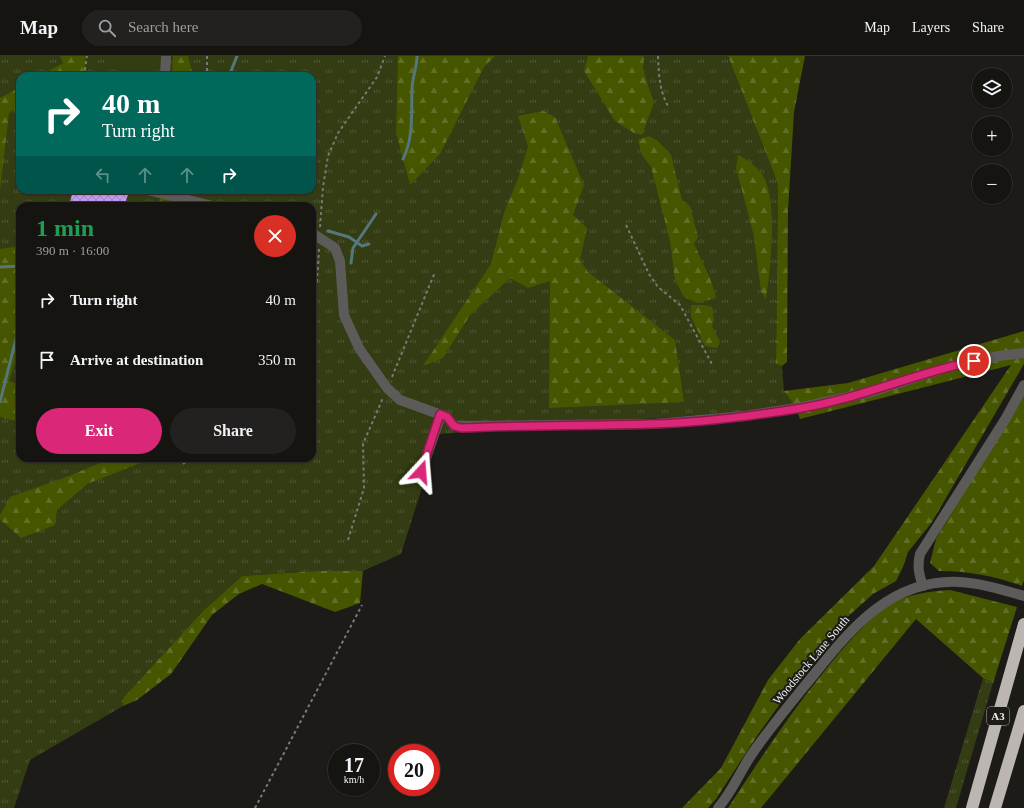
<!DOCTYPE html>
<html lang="en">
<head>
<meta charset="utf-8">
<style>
  :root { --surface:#151411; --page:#22211f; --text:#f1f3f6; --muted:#9d9e9f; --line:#343331; --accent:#db2777 }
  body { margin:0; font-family:Georgia,serif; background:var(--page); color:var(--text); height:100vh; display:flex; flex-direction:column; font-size:15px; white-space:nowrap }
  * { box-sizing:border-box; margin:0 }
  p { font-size:13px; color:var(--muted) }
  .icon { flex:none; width:22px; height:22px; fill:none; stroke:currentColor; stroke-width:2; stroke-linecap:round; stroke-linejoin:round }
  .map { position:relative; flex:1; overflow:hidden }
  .details { position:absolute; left:16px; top:146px; width:300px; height:260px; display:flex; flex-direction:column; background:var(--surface); border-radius:12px; box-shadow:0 1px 3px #0004,0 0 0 1px var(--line) }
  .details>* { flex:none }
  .banner { position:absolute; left:16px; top:16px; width:300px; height:122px; border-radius:12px; box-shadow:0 1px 3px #0004,0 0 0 1px var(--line); background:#00695c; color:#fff; overflow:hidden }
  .controls { position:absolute; left:972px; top:12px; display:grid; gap:8px }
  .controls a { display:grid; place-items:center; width:40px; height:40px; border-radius:50%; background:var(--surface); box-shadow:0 1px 3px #0004,0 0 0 1px var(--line); font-size:20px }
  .speed { position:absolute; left:328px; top:688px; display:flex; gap:8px; font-size:20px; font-weight:700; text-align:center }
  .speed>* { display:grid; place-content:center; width:52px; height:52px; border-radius:50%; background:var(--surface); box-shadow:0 1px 3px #0004,0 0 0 1px var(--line); line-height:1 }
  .speed small { font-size:10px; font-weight:400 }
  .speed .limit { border:6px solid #d22; background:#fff; color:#111 }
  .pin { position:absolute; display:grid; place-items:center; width:34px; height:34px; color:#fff; margin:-17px; border:2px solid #fff; border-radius:50%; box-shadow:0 1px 4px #0007 }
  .me { position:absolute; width:44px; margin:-22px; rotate:19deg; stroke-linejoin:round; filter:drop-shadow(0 0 3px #0008) }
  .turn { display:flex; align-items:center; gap:14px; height:84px; padding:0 20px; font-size:18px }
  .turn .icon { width:52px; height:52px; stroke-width:2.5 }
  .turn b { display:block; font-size:28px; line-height:34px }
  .lanes { display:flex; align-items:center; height:38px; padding:0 20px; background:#0003; justify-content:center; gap:20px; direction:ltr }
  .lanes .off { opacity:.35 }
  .round { display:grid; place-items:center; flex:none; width:42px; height:42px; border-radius:21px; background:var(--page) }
  .head { display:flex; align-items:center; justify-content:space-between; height:68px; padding:0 20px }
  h1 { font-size:24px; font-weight:700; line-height:30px; color:#1e9e55 }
  .button { display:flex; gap:8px; margin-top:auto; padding:8px 20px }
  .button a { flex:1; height:46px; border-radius:24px; background:var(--accent); color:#fff; font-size:16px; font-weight:700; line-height:46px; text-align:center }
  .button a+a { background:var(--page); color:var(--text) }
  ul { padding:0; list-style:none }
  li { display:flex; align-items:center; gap:12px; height:60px; padding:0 20px }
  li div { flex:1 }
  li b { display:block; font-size:15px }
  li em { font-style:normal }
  header { display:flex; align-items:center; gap:24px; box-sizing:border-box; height:56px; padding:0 20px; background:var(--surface); border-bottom:1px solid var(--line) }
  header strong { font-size:19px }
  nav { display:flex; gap:22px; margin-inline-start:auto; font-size:14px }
  .search { width:280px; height:36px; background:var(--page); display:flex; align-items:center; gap:10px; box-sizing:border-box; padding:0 14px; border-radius:22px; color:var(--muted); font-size:15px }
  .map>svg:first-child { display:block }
</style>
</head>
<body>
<header>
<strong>Map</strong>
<div class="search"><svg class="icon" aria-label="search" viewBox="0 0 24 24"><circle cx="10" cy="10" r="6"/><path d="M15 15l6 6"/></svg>Search here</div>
<nav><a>Map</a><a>Layers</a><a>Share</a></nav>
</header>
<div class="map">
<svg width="1024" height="752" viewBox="0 0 1024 752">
  <defs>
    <pattern id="grass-tufts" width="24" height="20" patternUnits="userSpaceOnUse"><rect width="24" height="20" fill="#333c13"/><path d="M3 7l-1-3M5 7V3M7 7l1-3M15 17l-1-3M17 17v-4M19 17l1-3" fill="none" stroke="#515836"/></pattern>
    <pattern id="forest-firs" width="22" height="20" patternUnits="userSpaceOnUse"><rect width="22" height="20" fill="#465500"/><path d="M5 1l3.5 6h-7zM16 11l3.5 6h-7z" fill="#616e26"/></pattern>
    <pattern id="building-cross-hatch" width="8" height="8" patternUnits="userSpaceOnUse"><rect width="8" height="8" fill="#c19bf1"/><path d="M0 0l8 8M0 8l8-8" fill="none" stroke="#a386c6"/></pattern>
  </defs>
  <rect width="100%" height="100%" fill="#1c1b17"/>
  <!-- grass -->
  <g fill="url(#grass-tufts)" fill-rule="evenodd">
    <path d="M0,0H728L778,128L776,308L782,310L784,335L796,352L439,378L401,498L363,515H317L242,520L203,555L123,642V650L30,704L14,752H0ZM20,20H312V134H20ZM20,150H312V402H20Z"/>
    <path d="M983,622L993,627L956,752H944Z"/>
  </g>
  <!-- forest -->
  <g fill="url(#forest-firs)">
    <path d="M60,0H86L84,20H40L63,7Z"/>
    <path d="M173,0H188L193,20H172Z"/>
    <path d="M398,0H495L484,11L440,98L410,129L396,77Z"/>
    <path d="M588,0H644L643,14L654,47L642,79L634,77L615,65L584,15Z"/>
    <path d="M728,0H805L794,56L788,155L787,306L782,310L776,308L778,128Z"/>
    <path d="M20,31V51L9,57L0,135V42Z"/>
    <path d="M543,55L555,61L584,129L573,159L587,172L580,204L588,216L675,284L684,346L549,352L550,225L528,232L510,222L470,259L443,302L423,310L491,208L504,157L519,120L528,90L518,60Z"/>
    <path d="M649,80L658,85L671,99L682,144L690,150L698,181L694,188C702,207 712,222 716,242L697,247L684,241L675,224L670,185L651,111L642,99L638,84Z"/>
    <path d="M738,99C748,104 756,110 762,118C779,144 770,213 766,243L761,235L754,180L736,112Z"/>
    <path d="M161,134H186L190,150H159Z"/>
    <path d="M20,190V290L9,325L20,329V366L0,361V193Z"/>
    <path d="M691,249H704L712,251L714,264L712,270L720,286L717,292L705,290L691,261Z"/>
    <path d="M1024,275V308L932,466L908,496L903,511L896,525L873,538L832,575L757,680L716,743L708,752H682L721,712L768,624L800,583L874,510L1011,309L800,363L796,352L784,335L848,327Z"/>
    <path d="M1024,339V524L1022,530C995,520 968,515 939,515L930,507L936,483Z"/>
    <path d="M112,402H153L87,428L57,454L55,469L21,482L0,463V459L10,441L69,420Z"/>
    <path d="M317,515H363L360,547L335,556L262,528L239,538L212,559L171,618L137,644L123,650V642L203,555L242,520Z"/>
    <path d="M950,534L1017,551L993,627L983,622L916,563L761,752H728C758,706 788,660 823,617C843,592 864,566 891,548C908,538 931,535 950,534Z"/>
  </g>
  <!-- pitch -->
  <path fill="#333c13" d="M121,0H160L157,20L119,17Z"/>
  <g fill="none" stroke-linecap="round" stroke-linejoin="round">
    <!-- stream -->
    <g stroke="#55767a" stroke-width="3">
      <path d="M229,20L237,0"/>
      <path d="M403,103C414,81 411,57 412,34C412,22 417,11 417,0"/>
      <path d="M163,150L164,147"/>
      <path d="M328,175L349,181L362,190L369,188"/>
      <path d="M351,207L353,192L376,158"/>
      <path d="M0,211L20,210"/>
      <path d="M0,346L20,267"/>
    </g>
  </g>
  <!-- building -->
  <path fill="url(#building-cross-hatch)" d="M73,134H115L129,136L124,150H69Z"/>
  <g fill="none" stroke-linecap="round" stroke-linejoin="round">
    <!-- path -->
    <g stroke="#7a7975" stroke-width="2" stroke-dasharray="3 3" stroke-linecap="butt">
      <path d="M207,0V20"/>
      <path d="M658,0C659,20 659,34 669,52"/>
      <path d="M84,20L87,0"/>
      <path d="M626,169L649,218L658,231L680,249L713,310"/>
      <path d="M320,171L323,131L328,100L338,77L377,21L385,0"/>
      <path d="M317,226L319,193"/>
      <path d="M392,321L435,216"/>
      <path d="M183,408L191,402"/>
      <path d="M348,484L364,432L363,388L383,342"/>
      <path d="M255,752L362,549"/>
    </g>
    <!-- minor -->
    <g stroke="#5d5b59" stroke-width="10">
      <path d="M165,20L166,0"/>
      <path d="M147,134L213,150"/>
      <path d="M312,177L335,192L340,205L344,259L359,292L387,332L400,344L447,361L454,370L653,368L745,360L803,351L871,336L948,311L999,300L1024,297"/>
      <path d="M421,416L441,359"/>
      <path d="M923,530C919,519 917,510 920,498L1006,362L1024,329"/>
      <path d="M718,752C733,735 741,713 754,695C773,668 795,642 816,616C853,570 893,523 959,526C981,527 1003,534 1024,540"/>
    </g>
    <!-- highway -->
    <g stroke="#bbb6b1" stroke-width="12">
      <path d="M972,752L1024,568"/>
      <path d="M995,752L1024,655"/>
    </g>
  </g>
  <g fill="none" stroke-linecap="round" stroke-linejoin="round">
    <defs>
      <path id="route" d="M421,416L440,358L447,361L454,370L461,372C524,369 588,370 651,368C701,367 753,360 802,352C861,342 916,317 974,305"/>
    </defs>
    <!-- route casing -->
    <use href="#route" stroke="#8e194d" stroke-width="10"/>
    <!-- route -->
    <use href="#route" stroke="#db2777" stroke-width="7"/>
  </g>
  <g text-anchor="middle" stroke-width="4" stroke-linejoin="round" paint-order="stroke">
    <!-- shield labels -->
    <rect fill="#1c1b17" stroke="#b1b0ad" stroke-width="1" x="987" y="651" width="22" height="18" rx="3"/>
    <g font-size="11" font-weight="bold" fill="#f1f0ed">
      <text x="998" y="664">A3</text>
    </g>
    <!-- street labels -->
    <g font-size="12" fill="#f1f0ed" stroke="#1c1b17">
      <text transform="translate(811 604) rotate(-50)" y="4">Woodstock Lane South</text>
    </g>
  </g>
</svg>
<div class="controls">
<a><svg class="icon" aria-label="layers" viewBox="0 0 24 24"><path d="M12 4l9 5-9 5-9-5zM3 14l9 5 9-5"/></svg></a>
<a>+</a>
<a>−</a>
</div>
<div class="speed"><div>17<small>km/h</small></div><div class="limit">20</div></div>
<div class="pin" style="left:974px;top:305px;background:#d93025"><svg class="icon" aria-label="arrive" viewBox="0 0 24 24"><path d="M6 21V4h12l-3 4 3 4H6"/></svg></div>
<svg class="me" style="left:421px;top:416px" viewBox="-20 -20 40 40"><path d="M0-17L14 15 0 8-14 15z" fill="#db2777" stroke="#fff" stroke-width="4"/></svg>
<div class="banner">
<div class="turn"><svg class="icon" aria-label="right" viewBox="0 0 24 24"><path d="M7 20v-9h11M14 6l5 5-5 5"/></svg><div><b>40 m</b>Turn right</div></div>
<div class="lanes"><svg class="icon off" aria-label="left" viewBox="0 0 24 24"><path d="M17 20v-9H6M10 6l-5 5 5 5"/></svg><svg class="icon off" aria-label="ahead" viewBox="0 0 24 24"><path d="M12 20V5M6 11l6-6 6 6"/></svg><svg class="icon off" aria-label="ahead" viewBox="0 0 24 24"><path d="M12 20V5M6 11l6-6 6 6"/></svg><svg class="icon" aria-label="right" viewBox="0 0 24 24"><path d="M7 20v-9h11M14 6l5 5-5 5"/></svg></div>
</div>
<section class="details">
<div class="head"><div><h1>1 min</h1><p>390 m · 16:00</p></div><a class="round" style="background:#d93025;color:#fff"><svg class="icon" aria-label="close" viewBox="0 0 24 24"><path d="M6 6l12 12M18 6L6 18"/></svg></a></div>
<ul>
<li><svg class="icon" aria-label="right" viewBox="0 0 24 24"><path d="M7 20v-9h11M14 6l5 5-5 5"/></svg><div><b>Turn right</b></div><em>40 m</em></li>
<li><svg class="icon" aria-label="arrive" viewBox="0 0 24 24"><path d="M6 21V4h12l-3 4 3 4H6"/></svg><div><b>Arrive at destination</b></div><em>350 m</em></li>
</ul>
<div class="button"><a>Exit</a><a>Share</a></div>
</section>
</div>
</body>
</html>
